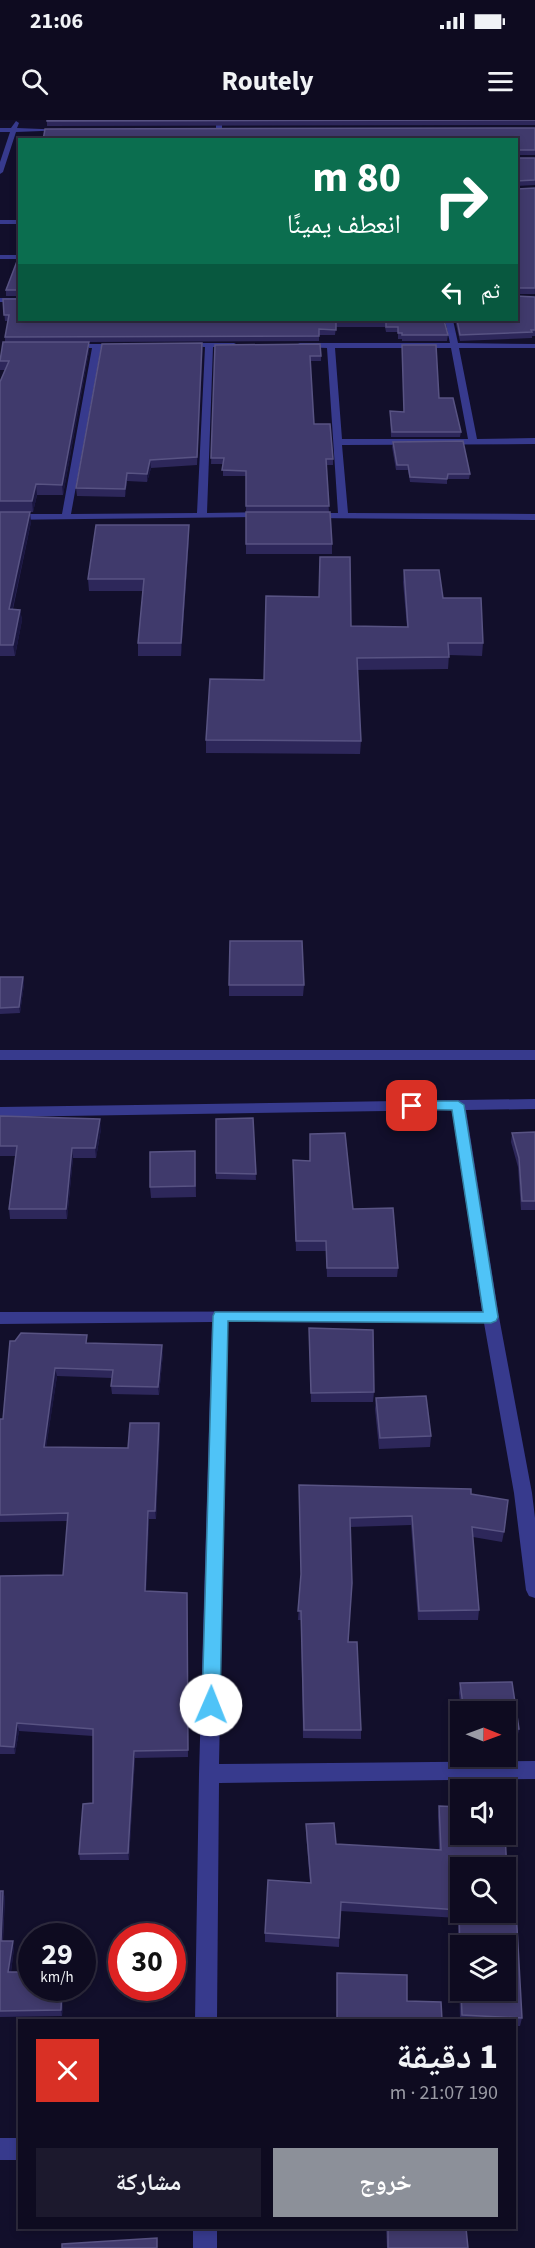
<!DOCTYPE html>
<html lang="ar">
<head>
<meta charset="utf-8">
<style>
  :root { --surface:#0e0b20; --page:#1c192d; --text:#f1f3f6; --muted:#9b9ba5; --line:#2e2b3e; --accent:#8c9099 }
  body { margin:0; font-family:"Source Sans 3","Noto Naskh Arabic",sans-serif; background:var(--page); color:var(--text); direction:rtl; height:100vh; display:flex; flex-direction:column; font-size:22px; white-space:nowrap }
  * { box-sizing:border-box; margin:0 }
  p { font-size:20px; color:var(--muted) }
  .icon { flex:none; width:33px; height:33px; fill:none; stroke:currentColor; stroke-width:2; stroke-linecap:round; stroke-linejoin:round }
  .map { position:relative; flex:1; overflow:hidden; direction:ltr }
  .sheet { position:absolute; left:18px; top:1899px; width:498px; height:210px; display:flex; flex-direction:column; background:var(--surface); border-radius:0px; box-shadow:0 3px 9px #0003,0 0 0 2px var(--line); direction:rtl }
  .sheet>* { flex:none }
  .top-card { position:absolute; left:18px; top:18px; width:500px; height:183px; border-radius:0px; box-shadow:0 3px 9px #0003,0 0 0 2px var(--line); direction:rtl; background:#0b6e4f; color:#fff; overflow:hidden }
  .needle { width:39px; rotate:91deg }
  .controls { position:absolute; left:450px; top:1581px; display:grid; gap:12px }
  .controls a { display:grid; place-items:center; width:66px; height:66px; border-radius:0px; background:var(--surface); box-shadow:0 3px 9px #0003,0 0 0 2px var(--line); font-size:30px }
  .speed { position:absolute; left:18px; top:1803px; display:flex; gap:12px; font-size:30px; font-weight:700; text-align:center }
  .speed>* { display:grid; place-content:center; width:78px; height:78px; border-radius:50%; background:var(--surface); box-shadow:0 3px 9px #0003,0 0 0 2px var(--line); line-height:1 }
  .speed small { font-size:15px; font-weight:400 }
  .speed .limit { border:9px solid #d22; background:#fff; color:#111 }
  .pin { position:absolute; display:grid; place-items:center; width:51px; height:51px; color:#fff; margin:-26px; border-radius:12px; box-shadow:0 3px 9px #0006 }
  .me { position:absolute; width:66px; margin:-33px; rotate:1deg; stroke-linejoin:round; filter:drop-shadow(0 0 4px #0008) }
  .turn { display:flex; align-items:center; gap:21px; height:126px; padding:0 18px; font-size:27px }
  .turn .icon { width:78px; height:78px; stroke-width:2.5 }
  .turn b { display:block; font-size:42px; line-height:51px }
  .then { display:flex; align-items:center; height:57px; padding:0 18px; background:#0003; gap:12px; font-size:22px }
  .round { display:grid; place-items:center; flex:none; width:63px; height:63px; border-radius:0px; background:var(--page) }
  .headline { display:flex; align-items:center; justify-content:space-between; height:102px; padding:0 18px }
  h1 { font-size:36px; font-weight:700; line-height:45px }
  .cta { display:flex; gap:12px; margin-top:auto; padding:12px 18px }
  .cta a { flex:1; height:69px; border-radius:0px; background:var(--accent); color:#fff; font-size:24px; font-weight:700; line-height:69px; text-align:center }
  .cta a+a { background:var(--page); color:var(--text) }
  .status { display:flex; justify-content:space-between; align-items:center; height:42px; padding:0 30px; background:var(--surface); direction:ltr }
  .status svg { height:16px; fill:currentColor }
  header { display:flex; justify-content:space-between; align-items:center; height:78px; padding:0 18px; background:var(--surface); font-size:27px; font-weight:700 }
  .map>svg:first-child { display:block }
</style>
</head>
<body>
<div class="status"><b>21:06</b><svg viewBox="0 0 49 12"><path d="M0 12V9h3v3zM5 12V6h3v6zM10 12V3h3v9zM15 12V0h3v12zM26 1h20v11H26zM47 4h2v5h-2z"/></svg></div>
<header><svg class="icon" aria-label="menu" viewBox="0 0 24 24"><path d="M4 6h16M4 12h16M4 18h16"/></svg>Routely<svg class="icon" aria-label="search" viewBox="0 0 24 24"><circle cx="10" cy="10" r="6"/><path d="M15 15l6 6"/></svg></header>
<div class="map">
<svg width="535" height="2128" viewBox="0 0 535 2128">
  <rect width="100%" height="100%" fill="#120f2b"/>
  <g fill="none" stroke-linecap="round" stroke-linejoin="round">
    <!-- minor -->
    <g fill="#373a8d" fill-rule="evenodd">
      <rect x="216" y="0" width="6" height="20"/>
      <path d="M16,1L19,3L17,8L67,10L16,12L3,52L0,54V42L10,12H0V8H11Z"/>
      <rect x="0" y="100" width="20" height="4"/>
      <rect x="0" y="135" width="20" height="4"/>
      <rect x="0" y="178" width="20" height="4"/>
      <path d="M445,200H453L458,223L535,224V228H459L477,319L535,318V324L342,325L348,393L535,394V400L309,398L307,396L312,393H338L327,228L300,227L296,225L300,223H450ZM335,228H451L468,319H342Z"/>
      <path d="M183,223H234L238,225L234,227H213L207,393L264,392L267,393V397L0,400V394H62L92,228H66L65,226L69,224H123L127,226L123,228H101L71,394L197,393L205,227H180L179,225Z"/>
      <path d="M535,979V989L466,990L499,1197L532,1373L535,1398V1478L529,1476L526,1470L514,1373L484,1203L228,1202L219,1644L535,1641V1659L219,1663L217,1900H195L199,1654L212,1202L0,1204V1192L482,1191L452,990L0,997V987Z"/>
      <rect x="0" y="2018" width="20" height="22"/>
      <rect x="193" y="2108" width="24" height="20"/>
    </g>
    <!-- tertiary -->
    <rect fill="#373a8d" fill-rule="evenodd" x="0" y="930" width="535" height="10"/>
  </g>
  <!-- wall -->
  <g fill="#2d275a" fill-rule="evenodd">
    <path d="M47,0H535V5L47,6Z"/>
    <path d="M535,8V35H516V20Z"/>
    <path d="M516,38H535V65L516,66Z"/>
    <path d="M535,68V174H516L517,69Z"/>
    <path d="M20,136V176H6V170Z"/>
    <path d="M535,177V216H532V218L460,221L455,200H516Z"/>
    <path d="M3,179L444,200L448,215L447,221H402V219H398V212H386L385,207H336L335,215H319V221L89,222V231L63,375H37L33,392H0V262L5,250H0V237L5,222V217L8,201H5Z"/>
    <path d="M202,223L197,345L151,348L147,362L127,361L125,377L77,376L76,368Z"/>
    <path d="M215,225L321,236V241H310L314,304L333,339V345H326L329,392H246V356H223V344H211Z"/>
    <path d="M439,278L461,312L460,317H391L390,291L404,292Z"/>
    <path d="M393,322L470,354L469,359H447V364L410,362L408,350H396L392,327Z"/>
    <path d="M0,392L31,402L13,489L20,490L22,500L15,536H0Z"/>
    <path d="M246,392L332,424V434H246Z"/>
    <path d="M189,405V418L181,536H138V523L143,471H89L88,459Z"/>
    <path d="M404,450L443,478L483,523L482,536L449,535L448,549L357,550L361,621L360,634L206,633V620L264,560L351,506L407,507L403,462Z"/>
    <path d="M0,857H23L24,864L20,893L0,894Z"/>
    <path d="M229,865H304L303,876H229Z"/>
    <path d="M0,996L101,1009L96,1038H73L67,1099H10L9,1089L15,1036H0Z"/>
    <path d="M253,998L256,1060L216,1059V999Z"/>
    <path d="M535,1012V1090H521L518,1047L511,1022L512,1013Z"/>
    <path d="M195,1031L196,1077L151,1078L150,1067Z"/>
    <path d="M293,1040L353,1089L398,1148L397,1157H327L326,1131H296Z"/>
    <path d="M309,1208L374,1272L373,1282H311Z"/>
    <path d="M10,1221L88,1223L163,1233L159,1275L112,1274L111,1266L112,1258L57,1256L46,1327L128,1328L160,1311L156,1399H149L146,1471L187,1473L188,1637L135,1638L129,1740H80L79,1734L93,1683V1616L19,1611L15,1634H0V1456L63,1455L68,1401L0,1402V1299H3Z"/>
    <path d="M376,1278L431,1316L430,1327L379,1329L375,1289Z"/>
    <path d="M299,1365L471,1374L504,1412L502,1422L473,1417L479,1490L478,1500H418L411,1405L350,1407L348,1522L361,1610V1619L303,1618L301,1500H298L301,1458Z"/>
    <path d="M512,1562L519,1609L517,1619H506V1592H461L459,1573L460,1563Z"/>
    <path d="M439,1686L509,1789L522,1898L520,1906H514V1900H460L458,1798L340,1791L339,1827L265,1822V1813L310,1763L306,1713V1704L336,1724L439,1730L438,1696ZM460,1826L506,1870H460Z"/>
    <path d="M0,1771L5,1777L3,1821L14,1828L11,1852L32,1868H64L62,1896L0,1897Z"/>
    <path d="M386,2108H466L468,2128H387Z"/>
  </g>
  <!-- shaded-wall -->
  <g fill="#1a1640">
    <path d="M89,222V231L63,375L62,365Z"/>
    <path d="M202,223L203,230L197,345V337Z"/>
    <path d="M150,340L151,348L147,362V354Z"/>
    <path d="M127,353V361L125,377V369Z"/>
    <path d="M36,364L37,375L33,392L32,381Z"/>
    <path d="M30,392L31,402L10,500L9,489Z"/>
    <path d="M189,405V418L181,536V523Z"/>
    <path d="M20,490L22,500L15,536L13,525Z"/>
    <path d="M23,857L24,864L20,893L19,887Z"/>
    <path d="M100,999L101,1009L96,1038L95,1028Z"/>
    <path d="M72,1028L73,1038L67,1099L66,1089Z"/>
    <path d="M162,1225L163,1233L159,1275L158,1267Z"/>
    <path d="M55,1248L57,1256L45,1335L44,1327Z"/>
    <path d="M159,1303L160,1311L156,1399L155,1391Z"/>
    <path d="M148,1391L149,1399L146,1478L145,1471Z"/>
    <path d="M17,1603L19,1611L15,1634L14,1627Z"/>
    <path d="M134,1631L135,1638L129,1740L128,1733Z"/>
    <path d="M3,1771L5,1777L2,1827L1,1821Z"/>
    <path d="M13,1821L14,1828L10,1859L8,1852Z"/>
    <path d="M62,1868H64L62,1896L61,1890Z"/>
  </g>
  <!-- building -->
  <g fill="#403a6c" stroke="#585383" stroke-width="1.5" fill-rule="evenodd">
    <path d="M47,0H535L47,1Z"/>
    <path d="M535,8V30H516V31V20H43L45,9Z"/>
    <path d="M516,38H535V60L516,61Z"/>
    <path d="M516,67L517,69L535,68V168H517L516,171Z"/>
    <path d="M19,136L20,170H6Z"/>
    <path d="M516,176L535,177V210H531L532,212L460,215L457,200H516Z"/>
    <path d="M3,179H20V200H444L448,215H402V213H398V207H386V201L336,202V210L319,209V216L5,217L9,195H4Z"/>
    <path d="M3,222H89L62,365L36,364L32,381H0V262L9,241H0Z"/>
    <path d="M202,223L197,337L150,340L147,354L127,353L125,369L76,368L102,224Z"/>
    <path d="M320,224L321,236H310L314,304H330L333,339H326L329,386H246V351L222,350L224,338H211L215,225Z"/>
    <path d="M402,225H436L439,278H453L461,312H392L390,291L404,292Z"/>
    <path d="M463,321L470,354H448L447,359L410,357L408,345H397L393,322Z"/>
    <path d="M0,392H30L9,489L20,490L13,525H0Z"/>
    <path d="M246,392H330L332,424H246Z"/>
    <path d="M96,405H189L181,523H138L144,459H88Z"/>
    <path d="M320,437H350L351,506L408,507L404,450H439L443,478H481L483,523H448L449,537L357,538L361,621L206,620L210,559L264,560L266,476L319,477Z"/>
    <path d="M230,821H302L304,865H229Z"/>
    <path d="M0,857H23L19,887L0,888Z"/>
    <path d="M0,996L100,999L95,1028H72L66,1089H9L17,1026H0Z"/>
    <path d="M253,998L256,1054L216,1053V999Z"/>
    <path d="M535,1012V1081H522L519,1038L512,1013Z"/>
    <path d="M345,1013L353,1089L393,1088L398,1148H327L326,1121H296L293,1040L310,1041V1014Z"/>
    <path d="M195,1031V1066L150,1067V1032Z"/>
    <path d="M309,1208L373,1210L374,1272L311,1273Z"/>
    <path d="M21,1213L87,1215L86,1223L162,1225L158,1267L111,1266L113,1250L55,1248L44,1327L128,1328L130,1303H159L155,1391H148L145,1471L187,1473L188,1630L134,1631L128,1733L79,1734L83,1684L93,1683V1609L17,1603L14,1627L0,1626V1456L63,1455L68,1393L0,1395V1299H3L10,1221H15Z"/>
    <path d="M426,1276L431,1316L380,1318L376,1278Z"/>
    <path d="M299,1365L471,1369V1374L508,1380L504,1412L472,1407L479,1490L419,1491L412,1396L350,1398L352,1463L348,1522H357L361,1610H304L301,1491H298L301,1454Z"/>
    <path d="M512,1562L519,1609H506V1592H464L460,1563Z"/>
    <path d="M439,1686L460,1687V1714H505L509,1789H516L522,1898L462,1895L461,1870H506V1826H460V1835L459,1790L341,1782L339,1818L265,1813L268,1760L311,1763L306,1704L334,1703L336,1724L441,1730ZM460,1748H506V1792H460Z"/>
    <path d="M0,1771H3L1,1821H13L8,1852H32V1868H62L61,1890L0,1891Z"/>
    <path d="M337,1853L407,1855V1881L441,1882L442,1900H337Z"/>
    <path d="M388,2108H466L468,2128H388Z"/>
    <path d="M157,2118V2128H62V2124Z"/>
  </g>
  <!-- route -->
  <path fill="#4fc3f7" stroke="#337fa1" stroke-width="1.5" d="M412,981H458L464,985L498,1197L496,1201L491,1203L228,1201L220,1585L217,1591L211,1593L205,1591L202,1585L213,1196L215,1192H483L452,990L407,989L405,986Z"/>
</svg>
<div class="controls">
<a><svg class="needle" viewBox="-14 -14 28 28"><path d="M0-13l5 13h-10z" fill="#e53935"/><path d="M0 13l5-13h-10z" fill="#9b9ba5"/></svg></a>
<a><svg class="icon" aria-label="sound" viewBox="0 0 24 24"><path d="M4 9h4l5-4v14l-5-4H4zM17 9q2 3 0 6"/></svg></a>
<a><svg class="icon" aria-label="search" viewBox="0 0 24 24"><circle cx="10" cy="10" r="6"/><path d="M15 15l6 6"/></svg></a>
<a><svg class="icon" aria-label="layers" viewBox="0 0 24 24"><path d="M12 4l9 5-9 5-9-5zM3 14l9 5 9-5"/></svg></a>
</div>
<div class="speed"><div>29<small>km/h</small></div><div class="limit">30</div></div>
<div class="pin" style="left:412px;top:986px;background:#d93025"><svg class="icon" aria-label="arrive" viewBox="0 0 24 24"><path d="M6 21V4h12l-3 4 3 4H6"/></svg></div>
<svg class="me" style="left:211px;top:1585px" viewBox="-20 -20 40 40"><circle r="19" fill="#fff"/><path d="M0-13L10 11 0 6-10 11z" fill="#4fc3f7"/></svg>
<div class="top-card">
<div class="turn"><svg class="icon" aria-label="right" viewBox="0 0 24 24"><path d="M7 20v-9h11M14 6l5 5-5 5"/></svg><div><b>80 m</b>انعطف يمينًا</div></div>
<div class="then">ثم<svg class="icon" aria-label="left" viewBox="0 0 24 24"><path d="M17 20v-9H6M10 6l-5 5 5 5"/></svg></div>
</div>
<section class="sheet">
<div class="headline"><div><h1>1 دقيقة</h1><p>190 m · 21:07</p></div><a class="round" style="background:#d93025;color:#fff"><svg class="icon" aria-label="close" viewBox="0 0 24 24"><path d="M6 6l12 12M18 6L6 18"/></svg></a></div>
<div class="cta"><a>خروج</a><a>مشاركة</a></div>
</section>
</div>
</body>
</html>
